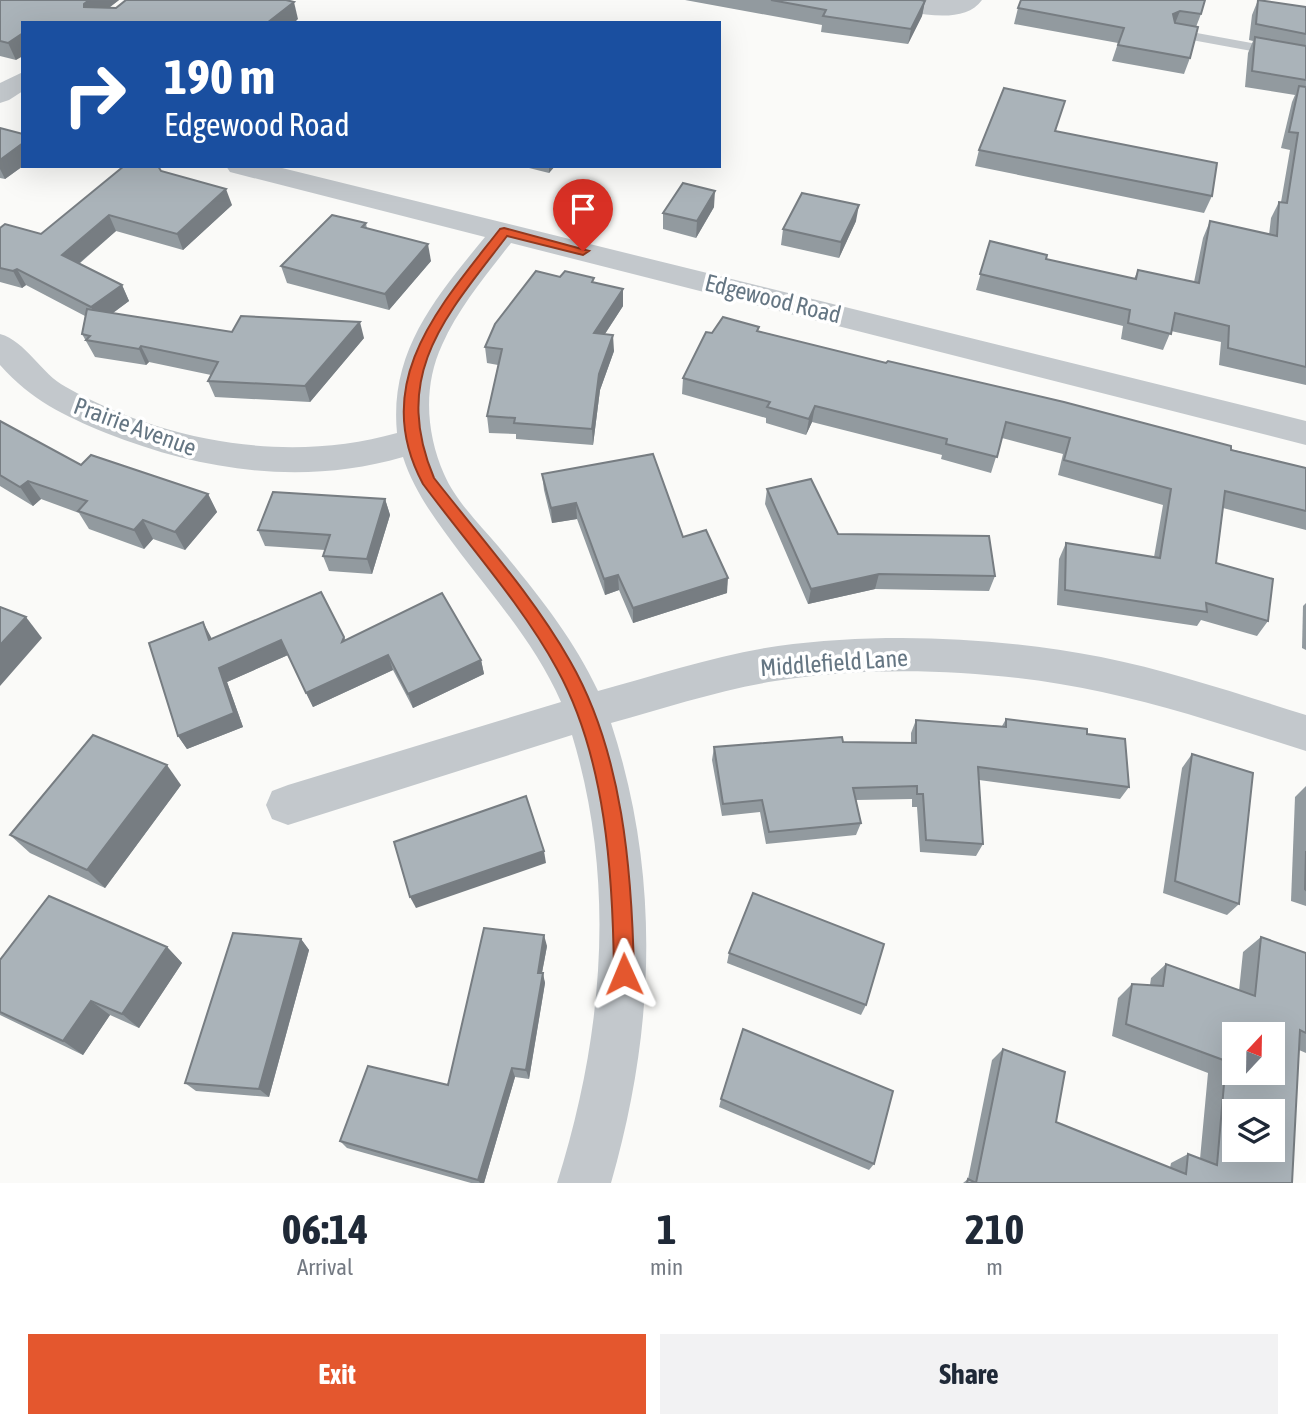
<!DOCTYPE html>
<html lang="en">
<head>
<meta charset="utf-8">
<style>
  :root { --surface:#fff; --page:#f2f2f3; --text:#1f2937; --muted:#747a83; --accent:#e4572e }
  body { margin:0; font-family:"Asap Condensed",sans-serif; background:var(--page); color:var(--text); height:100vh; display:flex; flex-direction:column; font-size:26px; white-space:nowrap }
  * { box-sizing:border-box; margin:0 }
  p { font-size:23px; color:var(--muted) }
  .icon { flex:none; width:38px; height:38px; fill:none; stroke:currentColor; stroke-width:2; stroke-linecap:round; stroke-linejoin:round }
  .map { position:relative; height:1183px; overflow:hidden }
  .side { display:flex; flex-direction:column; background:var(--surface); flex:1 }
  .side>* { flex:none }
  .banner { position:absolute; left:21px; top:21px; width:700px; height:147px; border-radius:0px; box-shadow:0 7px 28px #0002; background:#1a4fa0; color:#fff; overflow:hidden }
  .needle { width:46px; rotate:22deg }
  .buttons { position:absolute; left:1222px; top:1022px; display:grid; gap:14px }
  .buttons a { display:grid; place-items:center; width:63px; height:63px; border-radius:0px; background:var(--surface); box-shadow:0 7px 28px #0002; font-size:35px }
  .pin { position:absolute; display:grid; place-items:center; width:60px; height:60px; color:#fff; margin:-72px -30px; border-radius:50% 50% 50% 0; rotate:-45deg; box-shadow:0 0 7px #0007 }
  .pin .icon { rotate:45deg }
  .me { position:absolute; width:77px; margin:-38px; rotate:359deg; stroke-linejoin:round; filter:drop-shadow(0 0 5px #0008) }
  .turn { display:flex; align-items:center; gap:24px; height:147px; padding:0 28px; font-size:32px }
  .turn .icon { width:91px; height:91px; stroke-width:2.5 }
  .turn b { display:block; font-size:49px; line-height:60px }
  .eta { display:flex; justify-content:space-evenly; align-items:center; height:119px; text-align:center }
  .eta b { font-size:42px; font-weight:700; line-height:49px }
  .primary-button { display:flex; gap:14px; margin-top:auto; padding:14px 28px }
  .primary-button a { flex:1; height:80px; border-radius:0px; background:var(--accent); color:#fff; font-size:28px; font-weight:700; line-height:80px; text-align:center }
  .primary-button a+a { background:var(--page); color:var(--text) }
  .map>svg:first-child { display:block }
</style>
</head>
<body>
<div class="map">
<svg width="1306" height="1183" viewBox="0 0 1306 1183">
  <rect width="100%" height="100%" fill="#fafaf8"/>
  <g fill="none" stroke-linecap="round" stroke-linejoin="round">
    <!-- service -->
    <path fill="#c3c8cc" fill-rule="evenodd" d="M1175,29L1306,53V61L1170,36V30Z"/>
    <!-- minor -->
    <g fill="#c3c8cc" fill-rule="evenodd">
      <path d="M877,0H982C962,28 907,11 881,5Z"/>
      <path d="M23,72V91L9,100L0,103V83Z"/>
      <path d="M226,166H274L1306,421V445L511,243C486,275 459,307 442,345C423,386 426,433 444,474C455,500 480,525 498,546C536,592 573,637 598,691C657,675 717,655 778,646C883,632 997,637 1101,657C1171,671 1238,694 1306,715V751C1239,730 1172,707 1102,692C1001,670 878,664 775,681C719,690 665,708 611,723C661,876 655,1030 611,1183H557C603,1037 617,883 572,735L288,825L272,819L266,805L272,791L288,785L561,702C537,647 497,601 461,554C438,523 415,494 403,457C303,486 202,471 106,433C63,415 32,401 0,365V334C26,341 41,374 66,387C164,442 288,464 397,433C389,351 436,297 485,237L230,172Z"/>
    </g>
  </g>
  <!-- wall -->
  <g fill="#929a9f">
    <path d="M0,0H119L109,8L298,19L23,23L16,60L0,56Z"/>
    <path d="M685,0H921L925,1L922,16L908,44L821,32L822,25Z"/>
    <path d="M1205,0L1201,14L1196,27L1190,58L1184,74L1112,61L1118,43L1014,24L1018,8Z"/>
    <path d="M1258,0L1306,7V385L1219,365L1221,342L1171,331L1163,350L1121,339L1123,326L976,290L990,241L1046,259L1134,279L1138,270L1194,282L1203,238L1210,221L1269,235L1271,218L1279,202H1281L1290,150L1281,148L1292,102L1295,95L1245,87L1248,53L1253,41L1249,40L1252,15Z"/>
    <path d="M0,128L23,134V166L5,179L0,178Z"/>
    <path d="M1056,131L1212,196L1204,213L975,166L979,150Z"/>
    <path d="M521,166H555L549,173Z"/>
    <path d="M161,171L232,205L183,250L116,231L79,264L122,285L129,301L113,313L232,332L364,338L310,402L215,397L208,381L211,375L149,362L146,365L95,357L82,334L85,316L26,285L22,288L0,282V228L41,234Z"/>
    <path d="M714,207L696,238L663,229V213Z"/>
    <path d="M856,221L839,258L781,245L783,229Z"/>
    <path d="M366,223L367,229L431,261L389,310L287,283L281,266Z"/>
    <path d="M560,277L595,283L623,289V306L605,334L614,351L600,390L593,445L516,439V434L489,433L487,416L498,365L487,363L485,347Z"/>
    <path d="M758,331L1306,468V530L1223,508L1216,563L1268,621L1257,636L1201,620L1197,626L1057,605L1059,559L1066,543L1154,557L1163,505L1058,475L1063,454L1002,438L991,473L941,459L942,455L812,422L806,435L766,423V418L682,394L683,378Z"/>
    <path d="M0,421L81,465L208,494L217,512L185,550L153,539L144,549L89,529L79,513L41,499L33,506L0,486Z"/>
    <path d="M542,474L683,537L727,593L633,623L619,590L605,595L577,519L552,523L544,490Z"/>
    <path d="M767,489L838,534L995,576L989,591L875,589L808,604L765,504Z"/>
    <path d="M385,499L390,515L372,574L329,571L323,556L325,550L265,546L258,530Z"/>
    <path d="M1306,603V650L1302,648L1303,606Z"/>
    <path d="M344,637L346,640L481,660L484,674L413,708L393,670L313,707L288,655L227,682L243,727L187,749L178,736L212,639Z"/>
    <path d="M1006,719L1087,734L1129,787L1120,799L979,780L983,844L976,856L920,852L917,807H912V799L856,800L861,823L856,835L766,844L760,812L722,816L712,760L714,747L843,742L911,743V733L916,720L1002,726Z"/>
    <path d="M1192,754L1239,904L1227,915L1163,893L1182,768Z"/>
    <path d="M181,785L105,888L30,853L10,835Z"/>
    <path d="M1306,786V906L1291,901L1295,797Z"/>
    <path d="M1261,937L1306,953V1053L1299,1050L1292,1183H963L968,1179L992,1060L1003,1049L1056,1122L1170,1168L1171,1163L1188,1154L1200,1159L1208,1073L1112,1036L1118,998L1132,984L1150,985L1151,978L1166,964L1239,991L1243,952Z"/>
    <path d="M301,939L309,950L269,1097L196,1091L185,1083Z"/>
    <path d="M547,946L542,973L545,983L529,1079L515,1077L484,1183H471L347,1148L340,1141L448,1085Z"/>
    <path d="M167,947L182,963L139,1028L110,1015L83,1055L0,1015V960Z"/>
    <path d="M729,953L866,1005L861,1015L727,963Z"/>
    <path d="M721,1099L874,1164L869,1170L719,1107Z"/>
  </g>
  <!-- shaded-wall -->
  <g fill="#777d82">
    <path d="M89,0H119L91,21L84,7V4Z"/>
    <path d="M925,1L922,16L908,44L911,29Z"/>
    <path d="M294,2L298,19L294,23H267Z"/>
    <path d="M1180,11L1174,26L1173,14Z"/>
    <path d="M23,33V56L16,60L8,43Z"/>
    <path d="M23,143V166L5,179L0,169V160Z"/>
    <path d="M549,166H555L549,173Z"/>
    <path d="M226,189L232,205L183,250L177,234Z"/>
    <path d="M715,191L714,207L696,238L697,221Z"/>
    <path d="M859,205L856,221L839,258L841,242Z"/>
    <path d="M109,215L116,231L70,271L62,255Z"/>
    <path d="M428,244L431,261L389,310L385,294Z"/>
    <path d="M17,269L26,285L22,288L13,271Z"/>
    <path d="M122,285L129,301L99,323L91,307Z"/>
    <path d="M623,289V306L595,349L594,333Z"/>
    <path d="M360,322L364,338L310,402L305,386Z"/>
    <path d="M613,335L614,351L600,390L593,445L592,429L599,374Z"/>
    <path d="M141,346L149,362L146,365L139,349Z"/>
    <path d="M815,406L812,422L806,435L809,419Z"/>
    <path d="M28,481L41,499L33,506L20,487Z"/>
    <path d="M208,494L217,512L185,550L175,532Z"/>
    <path d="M385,499L390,515L372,574L367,559Z"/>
    <path d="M576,503L577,519L552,523L551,508Z"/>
    <path d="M143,520L153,539L144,549L134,530Z"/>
    <path d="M879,574L875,589L808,604L811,589Z"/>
    <path d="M618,575L619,590L605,595L604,579Z"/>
    <path d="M728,578L727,593L633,623V608Z"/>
    <path d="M26,617L42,638L0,686V645Z"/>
    <path d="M203,622L211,637L217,655L209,640Z"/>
    <path d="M281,640L288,655L227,682L243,727L187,749L178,736L219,668Z"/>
    <path d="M388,655L393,670L313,707L306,693Z"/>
    <path d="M481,660L484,674L413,708L408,694Z"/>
    <path d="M167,765L181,785L105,888L87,870Z"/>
    <path d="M544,851L546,863L416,908L410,897Z"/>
    <path d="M544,935L547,946L540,983L538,973Z"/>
    <path d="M301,939L309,950L269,1097L259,1089Z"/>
    <path d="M167,947L182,963L139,1028L122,1014Z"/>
    <path d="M543,973L545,983L529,1079L526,1070Z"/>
    <path d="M91,1001L110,1015L83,1055L63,1041Z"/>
    <path d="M512,1068L515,1077L484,1183H480L478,1180Z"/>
  </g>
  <!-- building -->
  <g fill="#aab3b9" stroke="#777d82" stroke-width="2" fill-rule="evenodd">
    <path d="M0,0H89L84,4V7L116,8L126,0H286L294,2L267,23H23V33L8,43L0,41Z"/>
    <path d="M771,0H921L925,1L911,29L823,16L826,10Z"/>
    <path d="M1021,0H1205L1201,14L1180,11L1173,14L1175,23L1198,27L1190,58L1118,45L1124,28L1018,8Z"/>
    <path d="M1258,0L1306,7V34L1256,24Z"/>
    <path d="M1255,37L1306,46V80L1252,71Z"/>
    <path d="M1299,86L1306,87V367L1228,348L1229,326L1175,313L1171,334L1128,323L1130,310L980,274L990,241L1047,255L1046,259L1136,279L1138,270L1199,283L1210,221L1277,236L1279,202L1287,203L1298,133L1289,132Z"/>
    <path d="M1004,88L1065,101L1055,131L1217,163L1212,196L979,150Z"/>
    <path d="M0,128L23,134V143L0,160Z"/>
    <path d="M124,166H158L161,171L226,189L177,234L109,215L62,255L122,285L91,307L17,269L13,271L0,268V228L5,224L41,234Z"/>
    <path d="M683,183L715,191L697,221L663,213Z"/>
    <path d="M802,193L859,205L841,242L783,229Z"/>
    <path d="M332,215L366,223L362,227L428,244L385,294L281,266Z"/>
    <path d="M536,271L560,277L565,271L594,278L592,282L623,289L594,333L613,335L599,374L592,429L514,423L515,418L487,416L502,349L485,347L495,324Z"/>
    <path d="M87,309L232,332L241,316L360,322L305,386L208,381L218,362L141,346L139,349L86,340L90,336L82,334Z"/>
    <path d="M723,317L759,327L757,331L886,363L888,361L1064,402L1231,446V450L1306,468V511L1225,491L1216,563L1273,579L1268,621L1206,603L1207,612L1065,590L1066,543L1160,558L1171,489L1064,460L1070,438L1006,422L997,457L946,444L947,439L815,406L809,419L767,407L770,402L683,378L706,332L712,333Z"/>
    <path d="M0,421L81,465L91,455L208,494L175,532L143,520L134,530L78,511L87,501L28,481L20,487L0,475Z"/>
    <path d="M653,454L683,537L706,530L728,578L633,608L618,575L604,579L576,503L551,508L542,474Z"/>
    <path d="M811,479L838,534L989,536L995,576L879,574L811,589L767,489Z"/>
    <path d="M273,492L385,499L367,559L323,556L330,535L258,530Z"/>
    <path d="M321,592L344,637L342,642L442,593L481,660L408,694L388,655L306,693L281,640L219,668L234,713L178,736L149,643L203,622L209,640Z"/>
    <path d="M0,607L26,617L0,645Z"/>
    <path d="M1006,719L1087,729V734L1125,739L1129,787L978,767L983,844L926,840L923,794H917V786L853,788L861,823L769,832L762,800L723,804L714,747L842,737L843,742L916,743V720L1006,727Z"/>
    <path d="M93,735L167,765L87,870L10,835Z"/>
    <path d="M1192,754L1253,773L1239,904L1175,881Z"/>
    <path d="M526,796L544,851L410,897L394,842Z"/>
    <path d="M1306,851V890L1305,889Z"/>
    <path d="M753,893L884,944L866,1005L729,953Z"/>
    <path d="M49,896L167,947L122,1014L91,1001L63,1041L0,1012V960Z"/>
    <path d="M484,928L544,935L538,973H543L526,1070L512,1068L478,1180L340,1141L368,1066L448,1085Z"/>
    <path d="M233,933L301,939L259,1089L185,1083Z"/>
    <path d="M1261,937L1306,953V1033L1300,1030L1292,1183H967L968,1179L976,1183L1003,1049L1065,1072L1056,1122L1186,1174L1188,1154L1217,1165L1226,1061L1126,1024L1132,984L1163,986L1166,964L1255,996ZM1234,1034H1272V1073H1234ZM1234,1111H1272V1150H1234Z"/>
    <path d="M743,1029L893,1091L874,1164L721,1099Z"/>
  </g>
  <!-- route -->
  <path fill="#e4572e" stroke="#94391e" stroke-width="2" d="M504,228L589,251L583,255L507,236C447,315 390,373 434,478C480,537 533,596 570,661C623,753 632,871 634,974L631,981L624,984L617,981L614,974C613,875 606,758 557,669C523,606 466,542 423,484C368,382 441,305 500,229Z"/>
  <g text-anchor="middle" stroke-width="7" stroke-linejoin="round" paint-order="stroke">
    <!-- street labels -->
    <g font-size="24" fill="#657683" stroke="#fff">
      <text transform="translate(773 299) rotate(14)" y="8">Edgewood Road</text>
      <text transform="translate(135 427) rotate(20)" y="8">Prairie Avenue</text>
      <text transform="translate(834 663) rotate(-4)" y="8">Middlefield Lane</text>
    </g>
  </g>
</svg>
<div class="buttons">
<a><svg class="needle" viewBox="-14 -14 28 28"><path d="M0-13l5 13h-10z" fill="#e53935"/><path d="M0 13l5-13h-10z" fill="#747a83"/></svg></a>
<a><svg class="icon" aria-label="layers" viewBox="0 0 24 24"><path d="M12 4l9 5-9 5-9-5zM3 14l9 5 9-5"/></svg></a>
</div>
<div class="pin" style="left:583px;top:251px;background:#d93025"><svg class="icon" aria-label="arrive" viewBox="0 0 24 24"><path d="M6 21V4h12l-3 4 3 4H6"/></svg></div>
<svg class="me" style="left:624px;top:974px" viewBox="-20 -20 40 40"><path d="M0-17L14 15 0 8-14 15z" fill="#e4572e" stroke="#fff" stroke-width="4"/></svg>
<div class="banner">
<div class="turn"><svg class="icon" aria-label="right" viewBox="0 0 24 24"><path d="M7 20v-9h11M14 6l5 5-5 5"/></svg><div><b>190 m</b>Edgewood Road</div></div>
</div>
</div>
<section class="side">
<div class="eta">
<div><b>06:14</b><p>Arrival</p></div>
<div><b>1</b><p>min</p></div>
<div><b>210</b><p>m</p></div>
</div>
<div class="primary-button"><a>Exit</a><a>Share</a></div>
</section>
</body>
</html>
